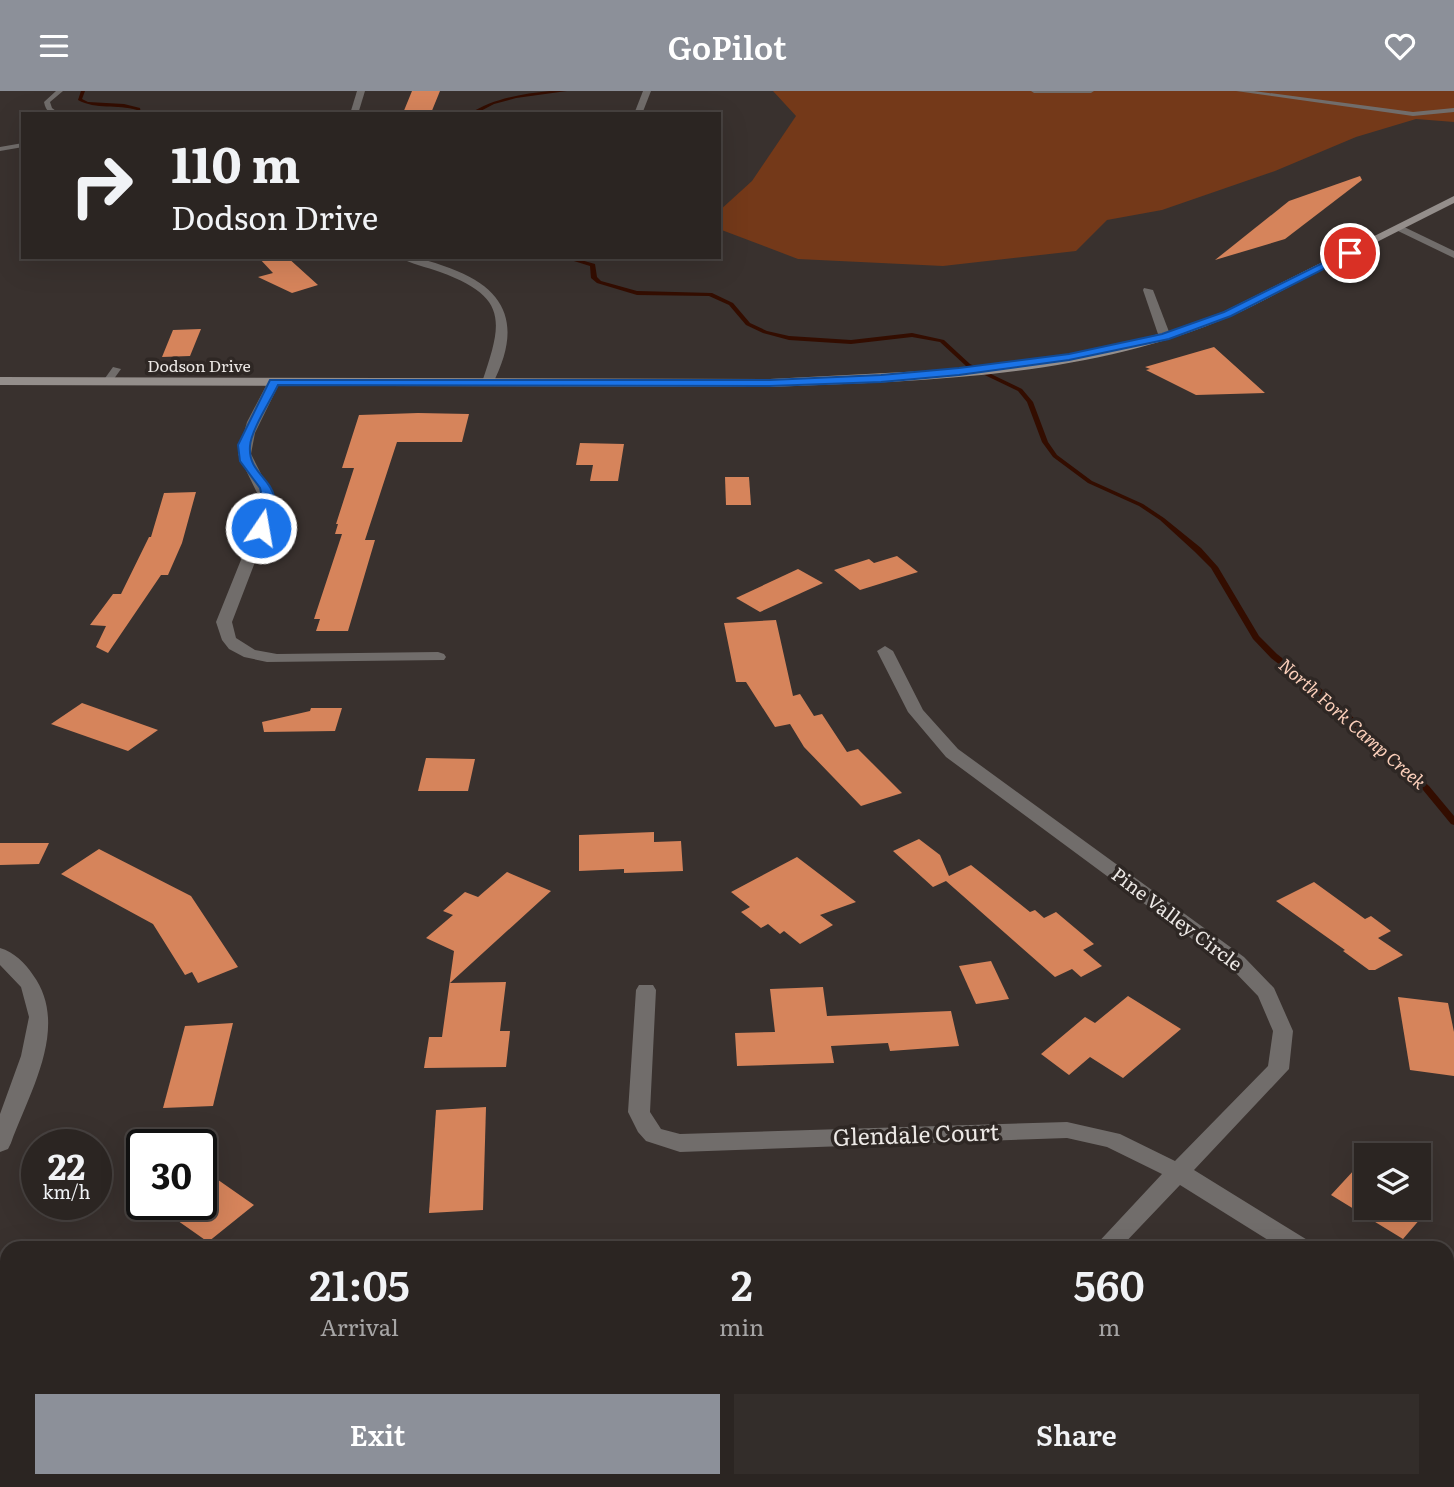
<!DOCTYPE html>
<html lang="en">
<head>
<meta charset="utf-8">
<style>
  :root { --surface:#2b2522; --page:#332d2a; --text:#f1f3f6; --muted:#a6a5a5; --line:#474240; --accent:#8c9099 }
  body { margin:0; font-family:Literata,serif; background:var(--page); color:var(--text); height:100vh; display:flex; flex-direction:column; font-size:26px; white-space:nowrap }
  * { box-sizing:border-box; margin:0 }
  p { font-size:23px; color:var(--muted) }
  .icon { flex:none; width:38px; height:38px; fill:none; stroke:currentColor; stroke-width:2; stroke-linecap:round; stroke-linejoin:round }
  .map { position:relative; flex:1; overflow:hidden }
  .details { position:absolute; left:0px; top:1150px; width:1454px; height:247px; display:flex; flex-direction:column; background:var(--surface); border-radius:21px 21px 0 0; box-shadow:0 7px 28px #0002,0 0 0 2px var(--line) }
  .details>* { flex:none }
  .banner { position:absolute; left:21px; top:21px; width:700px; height:147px; border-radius:0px; box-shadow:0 7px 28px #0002,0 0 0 2px var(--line); background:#2b2522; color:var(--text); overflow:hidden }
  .controls { position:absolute; left:1354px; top:1052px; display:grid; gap:14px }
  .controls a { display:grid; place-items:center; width:77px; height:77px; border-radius:0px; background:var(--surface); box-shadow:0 7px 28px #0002,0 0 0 2px var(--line); font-size:35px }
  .speed { position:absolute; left:21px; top:1038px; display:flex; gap:14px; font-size:35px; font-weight:700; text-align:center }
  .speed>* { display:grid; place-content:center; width:91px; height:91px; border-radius:50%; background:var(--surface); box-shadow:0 7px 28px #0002,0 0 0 2px var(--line); line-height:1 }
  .speed small { font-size:18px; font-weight:400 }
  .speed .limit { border:4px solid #111; border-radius:10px; background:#fff; color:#111 }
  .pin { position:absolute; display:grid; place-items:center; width:60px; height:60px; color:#fff; margin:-30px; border:4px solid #fff; border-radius:50%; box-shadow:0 2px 7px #0007 }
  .me { position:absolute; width:77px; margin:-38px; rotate:12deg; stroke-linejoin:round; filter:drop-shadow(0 0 5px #0008) }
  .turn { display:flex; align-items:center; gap:24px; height:147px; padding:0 35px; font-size:32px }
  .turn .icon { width:91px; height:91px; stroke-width:2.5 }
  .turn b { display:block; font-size:49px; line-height:60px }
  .eta { display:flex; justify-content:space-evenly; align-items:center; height:119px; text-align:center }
  .eta b { font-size:42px; font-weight:600; line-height:49px }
  .primary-button { display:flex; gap:14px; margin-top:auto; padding:14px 35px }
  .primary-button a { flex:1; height:80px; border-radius:0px; background:var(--accent); color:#fff; font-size:28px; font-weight:600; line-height:80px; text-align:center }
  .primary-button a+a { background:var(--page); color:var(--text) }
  header { display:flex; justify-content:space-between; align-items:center; height:91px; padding:0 35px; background:var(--accent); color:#fff; font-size:32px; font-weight:600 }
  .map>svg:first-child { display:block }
</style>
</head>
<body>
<header><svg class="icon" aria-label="menu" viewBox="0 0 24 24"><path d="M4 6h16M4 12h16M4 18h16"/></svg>GoPilot<svg class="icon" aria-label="heart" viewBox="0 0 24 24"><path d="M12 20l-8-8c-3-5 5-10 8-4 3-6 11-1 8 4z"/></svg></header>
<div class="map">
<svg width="1454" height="1396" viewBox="0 0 1454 1396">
  <rect width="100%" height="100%" fill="#39312e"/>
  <!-- green -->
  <path fill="#743919" d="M773,0H1454V31L1416,28L1356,46L1275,80L1162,119L1107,129L1076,160L943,175L798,168L719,138V120L752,90L796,25Z"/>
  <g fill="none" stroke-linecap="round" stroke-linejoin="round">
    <!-- stream -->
    <g fill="#330d00" fill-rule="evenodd">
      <path d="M81,0H85L82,8L88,11L124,13L140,17L141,23H137V19C117,13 96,19 78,9Z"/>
      <path d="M550,0H567L516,7L494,13L475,23H469C493,7 522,3 550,0Z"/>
      <path d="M561,166H570L595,173L597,186L601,190L637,200L712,202L733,212L750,232L767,240L789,245L851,249L912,242L944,249L970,273L1022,298L1033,311L1048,351L1057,364L1092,390L1143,413L1164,427L1201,457L1218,476L1259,545L1277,563L1324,600L1429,695L1454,725V734L1451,733L1423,699L1318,604L1271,567L1253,548L1211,477L1195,461L1160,429L1139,415L1088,392L1053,366L1042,351L1027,311L1018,300L966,275L940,251L912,246L851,253L789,249L763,242L746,234L729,214L709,205L637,204L597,192L591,187L590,175Z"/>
    </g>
  </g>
  <!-- building -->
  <g fill="#d6845b">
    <path d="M412,0H440L431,22H403Z"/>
    <path d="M1360,85L1362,89L1285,148L1215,169L1289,110Z"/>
    <path d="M258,166H287L318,194L292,202L258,186L273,182Z"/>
    <path d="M201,238L190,265L162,266L173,239Z"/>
    <path d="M1214,256L1265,302L1196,304L1146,279L1150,278L1145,276Z"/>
    <path d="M418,322L469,323L462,351H397L365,449H375L348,540H316L320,528H314L342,443H335L338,433H336L354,377H342L359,324Z"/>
    <path d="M580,352L624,353L618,390H590L593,374H576Z"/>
    <path d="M725,386H749L751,414H726Z"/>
    <path d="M196,401L182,452L168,484H161L108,562L96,556L106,535L90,534L113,503H121L149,446H151L164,402Z"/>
    <path d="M897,465L918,481L860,499L834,479L869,468L874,472Z"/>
    <path d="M798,478L823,492L760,521L736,507Z"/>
    <path d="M776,529L793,605L800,603L814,625L822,623L847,661L858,658L902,702L861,715L804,656L790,633L775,636L746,591H736L724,532Z"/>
    <path d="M82,612L158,639L128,660L51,633Z"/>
    <path d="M311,617H342L335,640L264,641L262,631L310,620Z"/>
    <path d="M426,667L475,668L468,700H418Z"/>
    <path d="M654,741V751L681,750L683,780L624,782V778L579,780V744Z"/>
    <path d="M919,748L940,764L949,785L971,774L1030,821L1035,819L1044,827L1056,821L1094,853L1083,859L1102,875L1081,886L1072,878L1055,886L946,790L933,796L893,760Z"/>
    <path d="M0,752H49L39,773L0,774Z"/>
    <path d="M99,758L191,805L238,876L198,892L192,881L185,884L153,833L61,783Z"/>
    <path d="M797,766L856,811L820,824L833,834L800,853L784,840L780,843L768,833L761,837L741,821L750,816L731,801Z"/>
    <path d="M507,781L551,800L450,892L506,891L500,940H510L506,976L424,977L429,946H442L454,860L426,847L453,824L443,820L465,801L478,806Z"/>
    <path d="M1314,791L1365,828L1371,825L1391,840L1378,847L1403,864L1375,879H1369L1343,860L1345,859L1276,810Z"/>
    <path d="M991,870L1009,908L976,913L959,875Z"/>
    <path d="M823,896L827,925L951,920L959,955L890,960L888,952L831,955L834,972L737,975L735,942L775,941L770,898Z"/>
    <path d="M1128,905L1181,938L1123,987L1090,966L1069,984L1041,963L1085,926L1095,932Z"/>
    <path d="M1398,906L1448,912L1454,941V985L1410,979Z"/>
    <path d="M233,932L213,1015L163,1017L185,935Z"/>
    <path d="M486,1016L483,1119L429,1122L436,1019Z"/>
    <path d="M1367,1065V1116H1404L1421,1127L1403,1148L1331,1104Z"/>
    <path d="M201,1077L254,1114L208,1151L154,1113H201Z"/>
  </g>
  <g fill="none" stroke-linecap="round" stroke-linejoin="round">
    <!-- lane -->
    <g fill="#716d6b" fill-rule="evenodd">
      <path d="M56,0H63L50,11L52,17L60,23C50,23 46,21 44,11Z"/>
      <path d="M1031,0H1094L1091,2H1034Z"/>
      <path d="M1236,0H1254L1413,21L1454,17V21L1413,25Z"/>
      <path d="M23,52V56L0,60V56Z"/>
      <path d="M113,276L121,278L111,292H105L103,290Z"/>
    </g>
    <!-- street -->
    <g fill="#716d6b" fill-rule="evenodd">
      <path d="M357,0H365L358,23H350Z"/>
      <path d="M643,0H651L642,23H634Z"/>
      <path d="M1400,134L1454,160V167L1396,139L1395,137Z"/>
      <path d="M399,166C420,166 437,172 457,180C513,203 519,242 492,294L482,291C503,230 508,206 440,181C427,176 410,173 399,166Z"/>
      <path d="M1144,197L1153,199L1171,246L1169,248L1159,246L1143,199Z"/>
      <path d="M274,287L280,291L255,342L251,363L277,414L232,531L236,547L255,559L277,563L438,561L444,563L446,566L444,569L267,571L244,566L229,558L222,549L216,531L263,414L238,363L247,331L268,291Z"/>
      <path d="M885,555L893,560L923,619L958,658L1244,866L1274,897L1293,940L1289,978L1194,1079L1309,1150L1313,1157H1281L1180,1094L1120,1157H1093L1162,1083L1107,1056L1067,1047L680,1061L646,1050L638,1041L628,1021L636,899L639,894H653L656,899L650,1021L661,1038L680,1043L1067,1031L1120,1043L1175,1070L1268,975L1273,940L1258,905L1230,876L946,666L908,621L877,560Z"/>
      <path d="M0,857C14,861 25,872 33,884C70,935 30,1000 11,1052L8,1058L0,1061V1023L21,965L29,926L21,896L0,874Z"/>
      <path d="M0,1179L7,1181V1211L0,1209Z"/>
      <path d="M1447,1236L1454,1239V1262L1447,1259Z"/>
      <rect x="226" y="1390" width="26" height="6"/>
      <path d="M1038,1390H1064L1065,1396H1039Z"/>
    </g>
    <!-- secondary -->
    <path fill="#948e8b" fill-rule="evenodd" d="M1454,105V112C1403,138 1353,163 1302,189C1279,201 1255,215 1231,225C1088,287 923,290 770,296L0,294V286L770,288L943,279L1061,265L1117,254L1170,240L1223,221Z"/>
  </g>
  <!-- route -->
  <path fill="#1a73e8" stroke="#114b97" stroke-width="2" d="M1347,160L1355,162L1231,225L1169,248L1069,269L959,284L881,291L770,295L278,294C271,309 251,339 250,355C247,391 294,389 266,440L261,441L255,437L264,414L260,397L240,370L238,354L270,289H770L881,284L959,277L1069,263L1162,243L1224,221Z"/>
  <g text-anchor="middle" stroke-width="7" stroke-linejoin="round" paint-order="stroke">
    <!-- far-street labels -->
    <g font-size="16" fill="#ece8e5" stroke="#2e2724">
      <text x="199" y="281">Dodson Drive</text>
    </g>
    <!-- far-water labels -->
    <g font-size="18" font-style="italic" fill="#fbcfba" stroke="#2e2724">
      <text transform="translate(1352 633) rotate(41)" y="6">North Fork Camp Creek</text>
    </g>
    <!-- street labels -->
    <g font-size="19" fill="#ece8e5" stroke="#2e2724">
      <text transform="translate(1177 828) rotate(37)" y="7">Pine Valley Circle</text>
    </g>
    <!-- near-street labels -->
    <g font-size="23" fill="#ece8e5" stroke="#2e2724">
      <text transform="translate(916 1044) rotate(-2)" y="8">Glendale Court</text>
    </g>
  </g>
</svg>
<div class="controls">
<a><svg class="icon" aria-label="layers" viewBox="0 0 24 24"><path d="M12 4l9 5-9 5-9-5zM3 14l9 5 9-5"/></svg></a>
</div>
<div class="speed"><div>22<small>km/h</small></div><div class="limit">30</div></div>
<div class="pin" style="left:1350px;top:162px;background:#d93025"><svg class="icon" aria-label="arrive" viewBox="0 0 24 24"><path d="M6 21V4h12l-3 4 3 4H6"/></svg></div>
<svg class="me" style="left:261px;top:437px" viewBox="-20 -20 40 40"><circle r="17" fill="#1a73e8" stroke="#fff" stroke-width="3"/><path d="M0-11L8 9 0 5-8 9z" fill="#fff"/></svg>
<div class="banner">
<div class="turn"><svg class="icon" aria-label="right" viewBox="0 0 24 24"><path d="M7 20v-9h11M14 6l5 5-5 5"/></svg><div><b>110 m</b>Dodson Drive</div></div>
</div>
<section class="details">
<div class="eta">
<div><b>21:05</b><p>Arrival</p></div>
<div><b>2</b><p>min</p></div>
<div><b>560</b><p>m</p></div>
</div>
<div class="primary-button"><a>Exit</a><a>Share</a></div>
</section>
</div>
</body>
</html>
